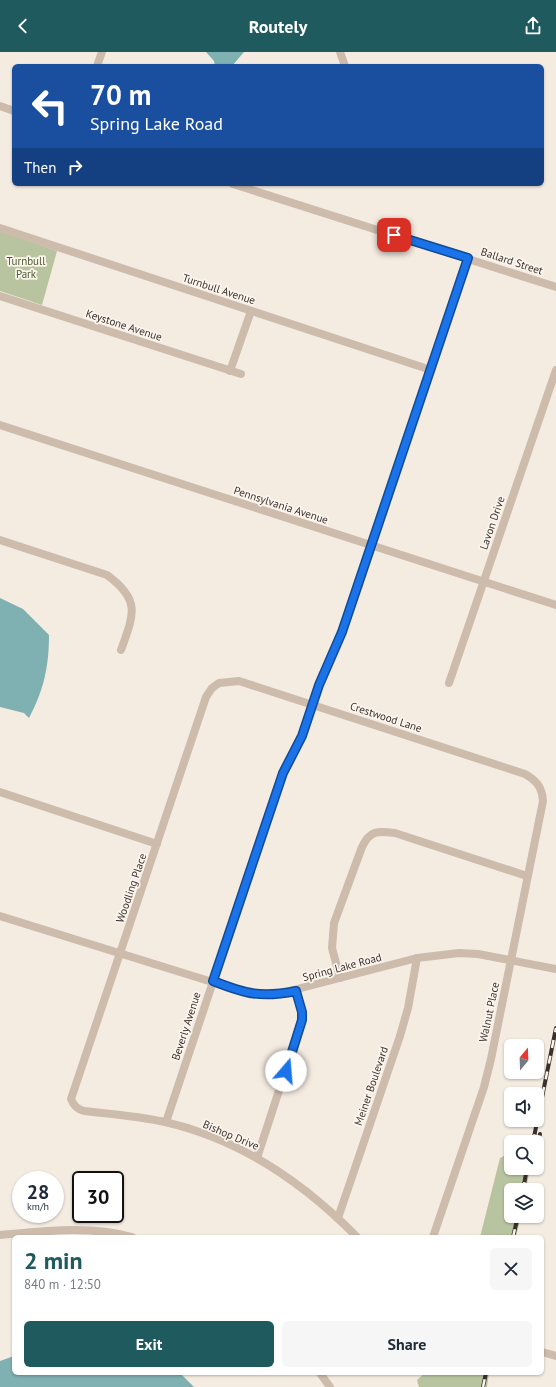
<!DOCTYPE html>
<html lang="en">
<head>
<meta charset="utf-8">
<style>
  :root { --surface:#fff; --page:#f6f6f7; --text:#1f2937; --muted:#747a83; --accent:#1f5a5e }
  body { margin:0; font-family:"PT Sans",sans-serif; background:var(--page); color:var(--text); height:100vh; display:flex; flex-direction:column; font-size:15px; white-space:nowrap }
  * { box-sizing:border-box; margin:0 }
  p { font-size:13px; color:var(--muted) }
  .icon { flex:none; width:22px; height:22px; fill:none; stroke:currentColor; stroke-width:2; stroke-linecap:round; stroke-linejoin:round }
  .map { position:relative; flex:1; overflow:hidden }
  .side { position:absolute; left:12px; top:1183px; width:532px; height:140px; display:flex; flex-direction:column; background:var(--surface); border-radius:6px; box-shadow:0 1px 3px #0004 }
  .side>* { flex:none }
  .guide { position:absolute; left:12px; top:12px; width:532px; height:122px; border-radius:6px; box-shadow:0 1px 3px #0004; background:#1a4fa0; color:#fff; overflow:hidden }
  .needle { width:26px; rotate:19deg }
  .fabs { position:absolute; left:504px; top:987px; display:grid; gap:8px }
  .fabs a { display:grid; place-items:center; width:40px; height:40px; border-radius:6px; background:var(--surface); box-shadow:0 1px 3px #0004; font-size:20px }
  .speed { position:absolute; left:12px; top:1119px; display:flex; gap:8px; font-size:20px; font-weight:700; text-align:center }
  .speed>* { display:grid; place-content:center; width:52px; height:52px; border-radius:50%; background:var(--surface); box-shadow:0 1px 3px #0004; line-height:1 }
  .speed small { font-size:10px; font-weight:400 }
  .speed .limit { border:2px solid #111; border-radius:6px; background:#fff; color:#111 }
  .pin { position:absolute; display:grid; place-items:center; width:34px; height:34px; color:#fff; margin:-17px; border-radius:8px; box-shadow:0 2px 6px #0006 }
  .me { position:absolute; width:44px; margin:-22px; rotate:18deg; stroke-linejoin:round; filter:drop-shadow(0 0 3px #0008) }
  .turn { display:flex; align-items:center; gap:14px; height:84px; padding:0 12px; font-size:18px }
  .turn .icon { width:52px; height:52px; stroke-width:2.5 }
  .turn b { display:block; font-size:28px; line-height:34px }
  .then { display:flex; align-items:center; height:38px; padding:0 12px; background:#0003; gap:8px; font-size:15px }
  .round { display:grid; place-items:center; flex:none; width:42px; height:42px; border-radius:6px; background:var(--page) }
  .summary { display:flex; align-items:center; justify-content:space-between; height:68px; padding:0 12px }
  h1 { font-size:24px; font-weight:800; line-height:30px; color:var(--accent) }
  .button { display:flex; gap:8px; margin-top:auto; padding:8px 12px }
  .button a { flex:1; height:46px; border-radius:6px; background:var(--accent); color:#fff; font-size:16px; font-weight:800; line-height:46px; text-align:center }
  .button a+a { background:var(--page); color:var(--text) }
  header { display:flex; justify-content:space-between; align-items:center; height:52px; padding:0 12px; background:var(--accent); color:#fff; font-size:18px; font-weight:800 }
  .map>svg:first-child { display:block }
</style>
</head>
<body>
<header><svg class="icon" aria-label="back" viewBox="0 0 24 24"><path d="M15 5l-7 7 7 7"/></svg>Routely<svg class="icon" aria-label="share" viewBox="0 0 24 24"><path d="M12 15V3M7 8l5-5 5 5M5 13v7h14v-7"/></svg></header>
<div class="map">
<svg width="556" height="1335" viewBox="0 0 556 1335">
  <rect width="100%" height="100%" fill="#f4ebe1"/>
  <!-- green -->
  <g fill="#b8c4a0">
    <path d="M0,179L57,199L42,253L0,239Z"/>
    <path d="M511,1100V1116H530L526,1138H511V1164H521L516,1185H480L500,1106Z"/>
    <path d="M425,1321H489L487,1335H419L417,1328Z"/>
  </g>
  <!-- water -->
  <g fill="#7fb0b2">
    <path d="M206,0H244L232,14H215L214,9Z"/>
    <path d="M0,546L23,557L49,583C49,614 44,638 29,666L24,661L0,655Z"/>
    <path d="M14,1304V1321H180L194,1335H0V1309Z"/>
  </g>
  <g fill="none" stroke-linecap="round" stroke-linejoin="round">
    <!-- minor -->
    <g stroke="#cdbbac" stroke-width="8">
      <path d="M340,0L345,14"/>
      <path d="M97,14L102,0"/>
      <path d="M0,54L14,59"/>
      <path d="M233,132L556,235"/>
      <path d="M0,176L431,318"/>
      <path d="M0,244L241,322"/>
      <path d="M230,319L251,259"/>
      <path d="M0,373L556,553"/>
      <path d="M0,488L107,523C141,548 134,562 121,598"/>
      <path d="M449,631L556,318"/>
      <path d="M0,740L157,792"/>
      <path d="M0,864L238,938L248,941L274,943L417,906L459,901L478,902L556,917"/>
      <path d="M340,926L332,896L334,871L362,795C370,778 378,779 395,781L527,824"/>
      <path d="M166,1070L283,721L302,684L319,633L342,580L468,207"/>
      <path d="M257,1106L302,968V960L296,939"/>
      <path d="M338,1166L400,984L408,956L417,906"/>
      <path d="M0,1183C43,1179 90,1173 132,1185"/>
      <path d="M357,1185C304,1131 240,1087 165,1070C138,1064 111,1062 84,1059C77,1057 74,1054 71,1047L206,645L212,636L219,631L239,629L525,722C537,729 542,735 543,749L491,1007L484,1035L433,1185"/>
      <path d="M542,1300L556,1304"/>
      <path d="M320,1321L330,1335"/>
    </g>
    <defs>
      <g id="rail">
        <path d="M533,1090L556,976"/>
        <path d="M537,1097L540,1082"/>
        <path d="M523,1138L527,1116"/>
        <path d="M513,1185L518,1164"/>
        <path d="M483,1335L486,1321"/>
      </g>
    </defs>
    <!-- rail casing -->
    <use href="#rail" stroke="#3b302b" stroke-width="4"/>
    <!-- rail -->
    <use href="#rail" stroke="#fbf5ee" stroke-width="2.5" stroke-dasharray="8" stroke-linecap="butt"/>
  </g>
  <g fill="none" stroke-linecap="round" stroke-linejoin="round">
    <defs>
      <path id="route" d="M286,1019L302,968V960L296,939C261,946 246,942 213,929L283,721L302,684L319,633L342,580L468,206L394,183"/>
    </defs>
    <!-- route casing -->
    <use href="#route" stroke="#114b97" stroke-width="10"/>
    <!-- route -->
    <use href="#route" stroke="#1a73e8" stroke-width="7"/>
  </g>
  <g text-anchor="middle" stroke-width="3.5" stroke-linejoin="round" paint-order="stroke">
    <!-- park labels -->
    <g font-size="11" fill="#4a5a2e" stroke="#fbf5ee">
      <text x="26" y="213">Turnbull<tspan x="26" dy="13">Park</tspan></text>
    </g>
    <!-- street labels -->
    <g font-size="11" fill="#3b302b" stroke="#fbf5ee">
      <text transform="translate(512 209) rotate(18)" y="4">Ballard Street</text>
      <text transform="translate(219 237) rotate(18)" y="4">Turnbull Avenue</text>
      <text transform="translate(124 273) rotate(18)" y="4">Keystone Avenue</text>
      <text transform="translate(281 453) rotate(18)" y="4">Pennsylvania Avenue</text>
      <text transform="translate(492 471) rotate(-71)" y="4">Lavon Drive</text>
      <text transform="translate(386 665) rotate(18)" y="4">Crestwood Lane</text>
      <text transform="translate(131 836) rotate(-71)" y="4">Woodling Place</text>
      <text transform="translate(342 915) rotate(-15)" y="4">Spring Lake Road</text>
      <text transform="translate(489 960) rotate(-78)" y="4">Walnut Place</text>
      <text transform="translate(186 974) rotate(-72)" y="4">Beverly Avenue</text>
      <text transform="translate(371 1034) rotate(-71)" y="4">Meiner Boulevard</text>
      <text transform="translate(231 1083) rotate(23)" y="4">Bishop Drive</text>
    </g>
  </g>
</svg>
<div class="fabs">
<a><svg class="needle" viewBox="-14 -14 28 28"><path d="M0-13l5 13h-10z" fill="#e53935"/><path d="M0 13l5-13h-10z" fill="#747a83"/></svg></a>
<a><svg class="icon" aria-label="sound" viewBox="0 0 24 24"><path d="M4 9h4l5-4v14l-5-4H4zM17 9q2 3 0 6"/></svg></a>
<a><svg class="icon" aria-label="search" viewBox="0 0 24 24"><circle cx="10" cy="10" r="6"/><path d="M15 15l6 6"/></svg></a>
<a><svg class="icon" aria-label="layers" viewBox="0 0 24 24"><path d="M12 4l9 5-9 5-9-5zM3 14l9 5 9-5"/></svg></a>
</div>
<div class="speed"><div>28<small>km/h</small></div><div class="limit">30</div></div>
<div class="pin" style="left:394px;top:183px;background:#d93025"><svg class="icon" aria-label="arrive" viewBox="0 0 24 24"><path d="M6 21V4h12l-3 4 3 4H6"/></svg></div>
<svg class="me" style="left:286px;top:1019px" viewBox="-20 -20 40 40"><circle r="19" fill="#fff"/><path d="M0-13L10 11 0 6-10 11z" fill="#1a73e8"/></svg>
<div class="guide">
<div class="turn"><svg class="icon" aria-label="left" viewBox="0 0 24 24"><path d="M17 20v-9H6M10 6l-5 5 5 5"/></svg><div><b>70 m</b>Spring Lake Road</div></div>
<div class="then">Then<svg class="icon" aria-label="right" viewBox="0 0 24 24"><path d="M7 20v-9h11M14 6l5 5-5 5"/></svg></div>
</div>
<section class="side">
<div class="summary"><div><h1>2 min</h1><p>840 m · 12:50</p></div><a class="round"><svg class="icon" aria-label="close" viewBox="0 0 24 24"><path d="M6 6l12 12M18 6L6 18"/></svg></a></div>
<div class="button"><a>Exit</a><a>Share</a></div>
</section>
</div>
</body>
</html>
